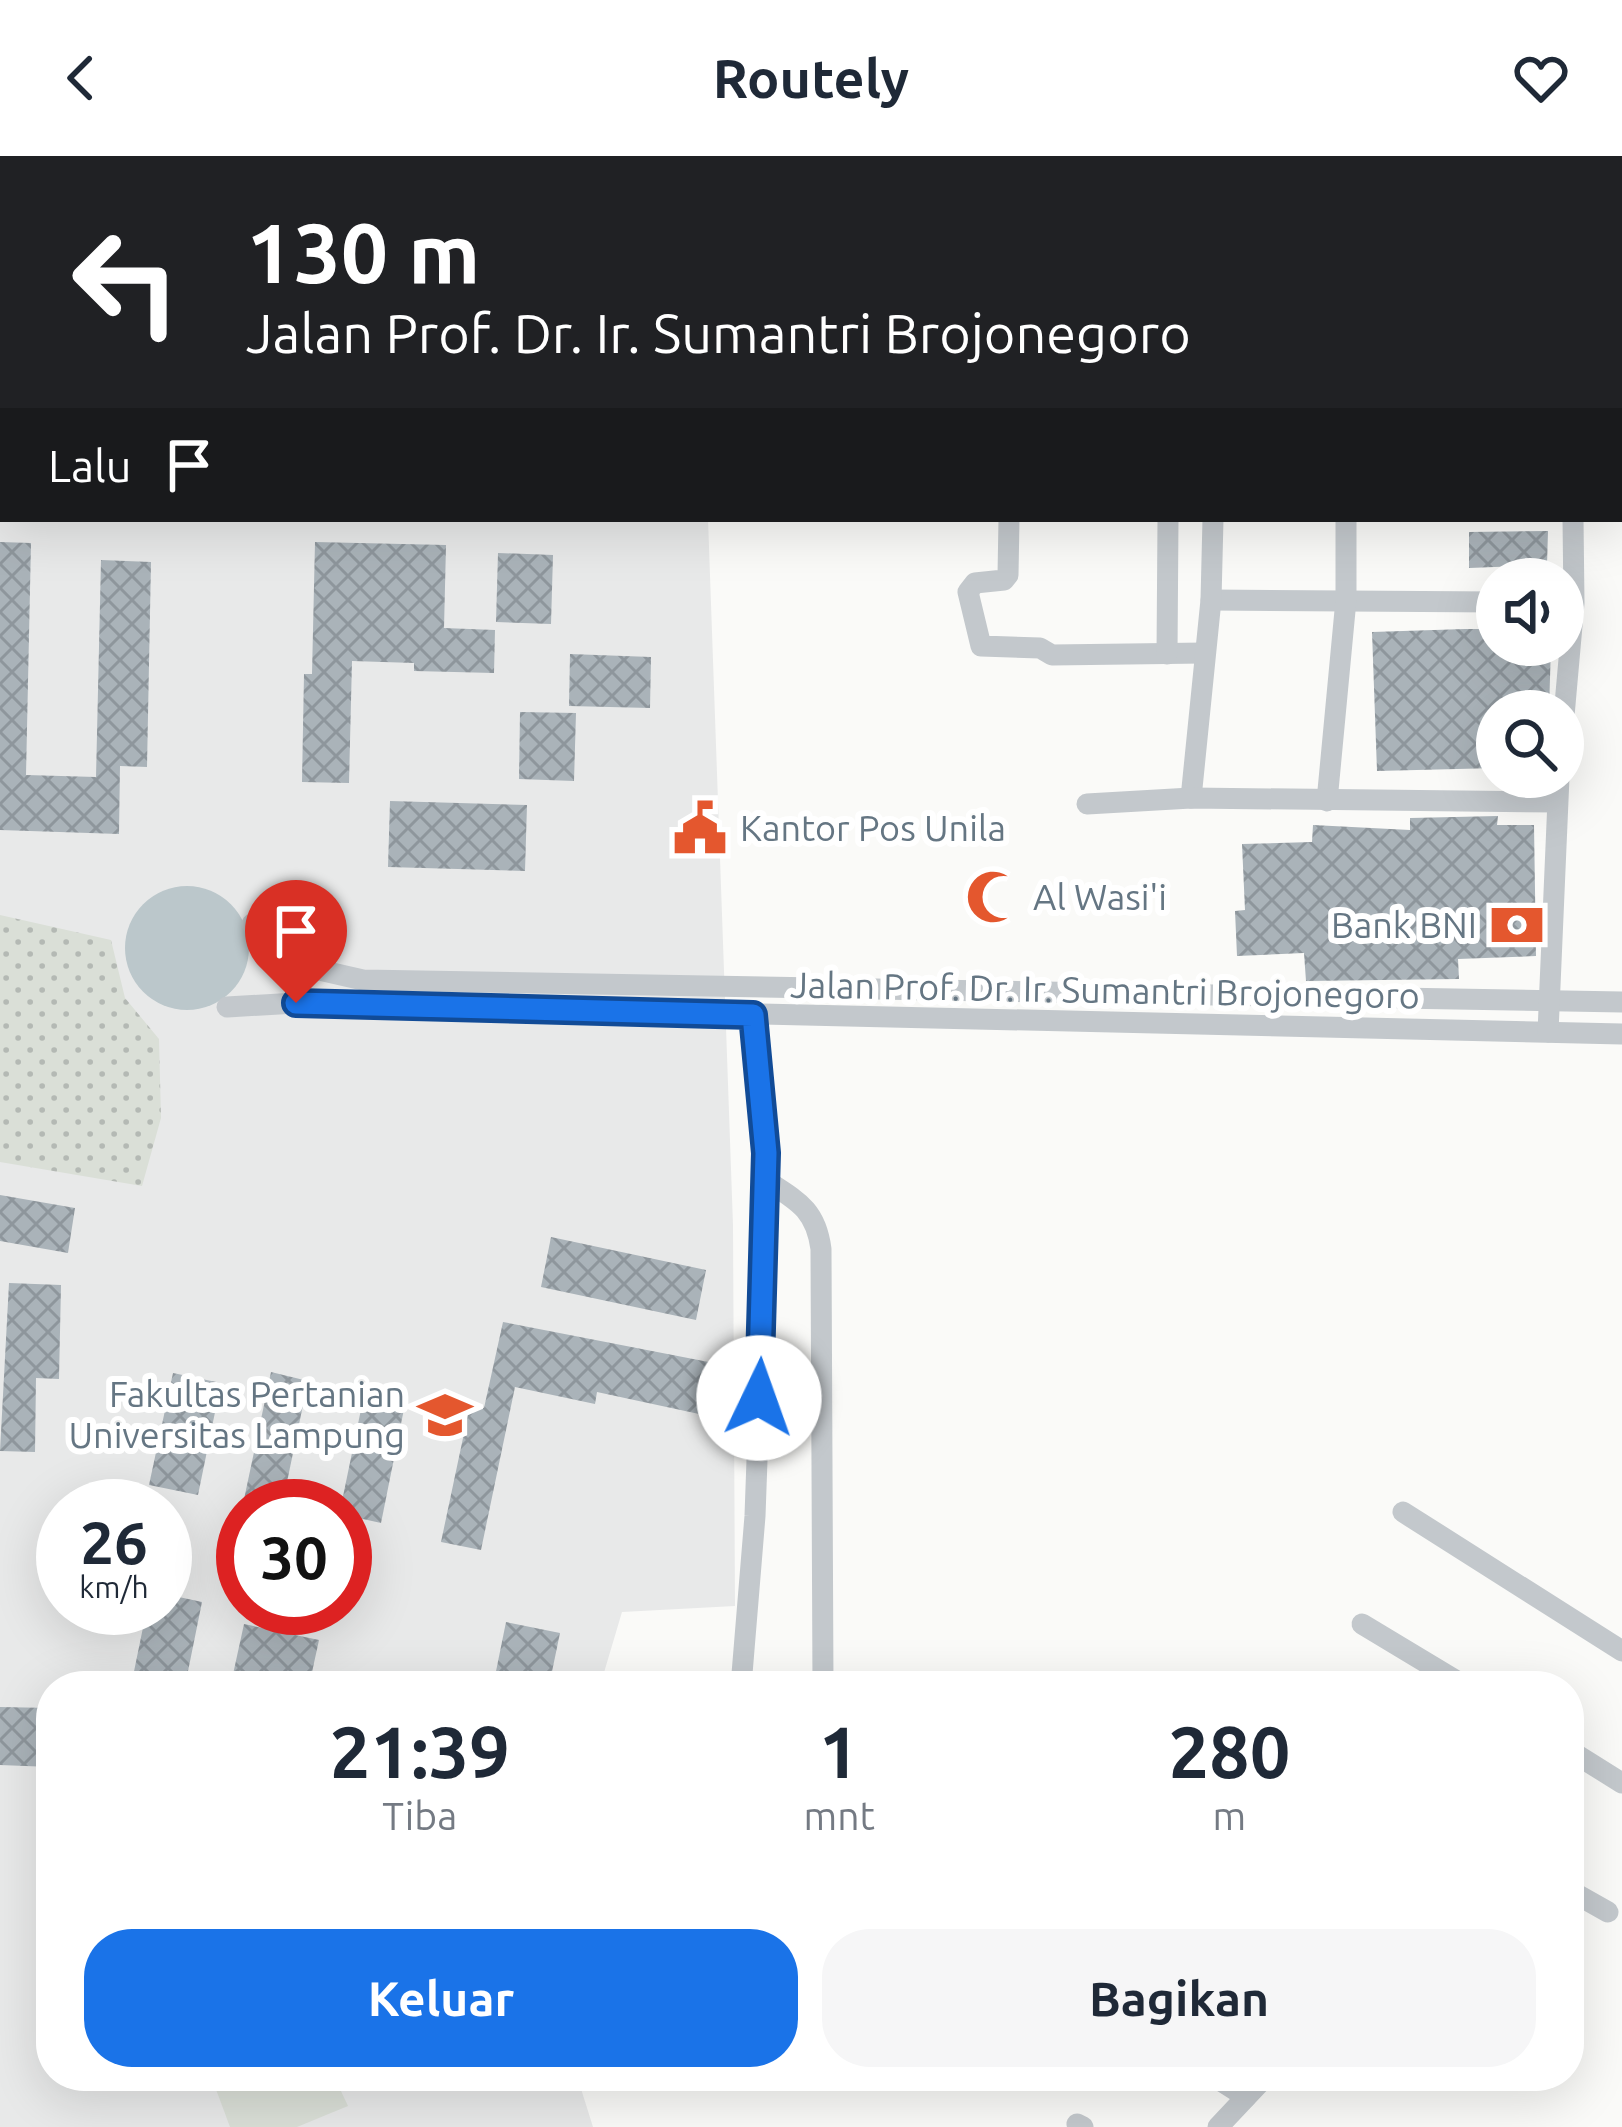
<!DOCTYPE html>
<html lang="id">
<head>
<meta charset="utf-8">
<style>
  :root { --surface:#fff; --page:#f6f6f7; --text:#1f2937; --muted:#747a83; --accent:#1a73e8 }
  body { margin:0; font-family:Ubuntu,sans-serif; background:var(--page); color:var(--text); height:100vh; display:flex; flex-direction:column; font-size:45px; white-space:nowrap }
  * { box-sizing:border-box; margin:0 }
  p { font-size:39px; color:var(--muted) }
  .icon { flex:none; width:66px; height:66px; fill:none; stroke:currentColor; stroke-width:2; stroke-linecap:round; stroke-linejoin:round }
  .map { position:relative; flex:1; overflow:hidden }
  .side { position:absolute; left:36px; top:1515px; width:1548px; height:420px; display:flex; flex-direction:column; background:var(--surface); border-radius:48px; box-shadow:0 12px 48px #0002 }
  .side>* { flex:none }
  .top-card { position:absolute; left:0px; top:0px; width:1623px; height:366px; box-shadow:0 12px 48px #0002; background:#202124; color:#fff; overflow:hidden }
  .controls { position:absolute; left:1476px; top:402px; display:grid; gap:24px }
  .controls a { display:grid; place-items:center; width:108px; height:108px; border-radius:50%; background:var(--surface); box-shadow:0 12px 48px #0002; font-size:60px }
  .speed { position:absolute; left:36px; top:1323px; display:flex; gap:24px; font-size:60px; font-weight:700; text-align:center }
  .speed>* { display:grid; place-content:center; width:156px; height:156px; border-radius:50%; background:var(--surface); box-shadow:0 12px 48px #0002; line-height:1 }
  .speed small { font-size:30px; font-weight:400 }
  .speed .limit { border:18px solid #d22; background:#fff; color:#111 }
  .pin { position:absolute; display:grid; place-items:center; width:102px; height:102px; color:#fff; margin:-123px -51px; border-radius:50% 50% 50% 0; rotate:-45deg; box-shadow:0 0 12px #0007 }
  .pin .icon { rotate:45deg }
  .me { position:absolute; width:132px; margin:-66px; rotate:3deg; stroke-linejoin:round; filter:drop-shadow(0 0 9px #0008) }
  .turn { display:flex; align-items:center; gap:42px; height:252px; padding:0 48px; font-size:54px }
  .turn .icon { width:156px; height:156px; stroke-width:2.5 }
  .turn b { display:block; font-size:84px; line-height:102px }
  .then { display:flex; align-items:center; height:114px; padding:0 48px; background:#0003; gap:24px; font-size:45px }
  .eta { display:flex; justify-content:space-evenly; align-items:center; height:204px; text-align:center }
  .eta b { font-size:72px; font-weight:700; line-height:84px }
  .primary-button { display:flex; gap:24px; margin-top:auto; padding:24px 48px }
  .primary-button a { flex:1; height:138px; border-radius:48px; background:var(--accent); color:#fff; font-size:48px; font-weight:700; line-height:138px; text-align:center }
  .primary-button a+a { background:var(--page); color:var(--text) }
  header { display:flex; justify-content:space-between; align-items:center; height:156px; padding:0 48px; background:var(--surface); font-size:54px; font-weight:700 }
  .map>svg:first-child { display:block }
</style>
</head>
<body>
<header><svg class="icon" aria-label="back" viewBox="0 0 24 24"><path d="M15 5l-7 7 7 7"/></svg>Routely<svg class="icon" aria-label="heart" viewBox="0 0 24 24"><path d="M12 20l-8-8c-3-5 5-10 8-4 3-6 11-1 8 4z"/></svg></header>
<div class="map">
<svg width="1622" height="1971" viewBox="0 0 1622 1971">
  <defs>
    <pattern id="park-dots" width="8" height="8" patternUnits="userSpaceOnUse" patternTransform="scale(3)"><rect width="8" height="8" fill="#dadfd7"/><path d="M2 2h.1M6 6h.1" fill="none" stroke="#b4b9b4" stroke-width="1.8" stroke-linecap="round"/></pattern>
    <pattern id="building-cross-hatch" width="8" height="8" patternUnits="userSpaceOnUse" patternTransform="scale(3)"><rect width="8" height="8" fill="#aab3b9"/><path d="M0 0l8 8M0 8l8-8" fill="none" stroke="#8e969c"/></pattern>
  </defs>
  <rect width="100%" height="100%" fill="#fafaf8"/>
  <!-- built -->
  <path fill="#e8e9e9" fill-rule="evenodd" d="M0,0L465,3H3V363H708L733,1069L735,1450L622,1456L600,1530H51V1920H577L593,1971H0ZM63,1350H165V1452H63ZM243,1350H345V1452H243Z"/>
  <!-- grass -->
  <path fill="#dadfd7" d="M211,1920H334L348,1950L297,1971H230Z"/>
  <!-- park -->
  <path fill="url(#park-dots)" d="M0,759L111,784L125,842L159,883L161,962L142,1030L0,1006Z"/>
  <!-- water -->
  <circle fill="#bbc7cb" cx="187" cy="792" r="62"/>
  <!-- building -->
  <g fill="url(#building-cross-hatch)">
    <path d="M1548,375L1547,409L1469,412V376Z"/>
    <path d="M0,386L31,387L26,619L96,621L101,404L151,406L147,611L120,610L119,678L0,674Z"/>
    <path d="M315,386L446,389L444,472L495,474L494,517L414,515V507L352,505L349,627L302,626L304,518H312Z"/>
    <path d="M498,397L553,399L551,468L496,466Z"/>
    <path d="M1465,473H1497V489H1551L1549,555H1497V612L1377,615L1372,476Z"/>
    <path d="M570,498L651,501L650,552L569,550Z"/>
    <path d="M520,556L576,557L574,625L519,623Z"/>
    <path d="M390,645L527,649L525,715L388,711Z"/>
    <path d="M1498,660L1497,669H1534L1536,800L1458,803L1459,823L1306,825L1304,797L1237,800L1235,755L1245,754L1242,688L1312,686L1313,669L1410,674V662Z"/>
    <path d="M0,1039L75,1052L68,1097L0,1085Z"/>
    <path d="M551,1081L706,1114L696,1164L541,1131Z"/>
    <path d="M9,1127L61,1129L59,1223L36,1222L35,1296L0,1295Z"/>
    <path d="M503,1166L724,1209L713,1261L597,1236L595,1248L515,1231L481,1394L441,1386L470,1249L484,1252Z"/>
    <path d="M271,1216L308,1225L282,1350H254L243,1348Z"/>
    <path d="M173,1217L221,1227L198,1339L149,1329Z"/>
    <path d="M364,1239L405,1248L381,1367L345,1359L341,1350Z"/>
    <path d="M165,1438L202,1446L185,1530H131L147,1452H165Z"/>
    <path d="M506,1466L560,1477L549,1530H493Z"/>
    <path d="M244,1468L319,1484L309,1530L232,1523Z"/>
    <path d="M0,1551L51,1552V1611L0,1609Z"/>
  </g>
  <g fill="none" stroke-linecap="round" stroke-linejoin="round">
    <!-- minor -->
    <g stroke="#c3c8cc" stroke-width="21">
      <path d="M1620,30L1622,25"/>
      <path d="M1620,94L1622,93"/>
      <path d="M1009,363L1008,419L1004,424L975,427L968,436L981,490L1040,492L1052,499L1204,497"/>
      <path d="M1211,444L1497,446"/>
      <path d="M1167,498L1168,363"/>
      <path d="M1563,571L1574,447L1573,363"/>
      <path d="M1191,642L1211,444L1213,363"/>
      <path d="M1327,645L1346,444V363"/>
      <path d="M1087,648L1191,642L1557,646"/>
      <path d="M252,768L306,811L363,824L1622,846"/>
      <path d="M227,851L296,847L1622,878"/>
      <path d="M1548,876L1559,621"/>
      <path d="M767,1025C798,1045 816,1054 821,1093L823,1530"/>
      <path d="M1403,1356L1622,1495"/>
      <path d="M1362,1468L1465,1530"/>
      <path d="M741,1530L755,1360L767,1025L753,859"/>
      <path d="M1569,1594L1622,1627"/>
      <path d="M1569,1734L1608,1756"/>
      <path d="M1213,1920L1246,1941"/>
      <path d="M1077,1968L1083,1971"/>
      <path d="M1218,1971L1266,1920"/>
    </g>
  </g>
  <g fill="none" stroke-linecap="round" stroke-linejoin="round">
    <defs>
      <path id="route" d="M296,847L753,859L766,997L759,1242"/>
    </defs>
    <!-- route casing -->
    <use href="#route" stroke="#114b97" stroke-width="30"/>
    <!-- route -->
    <use href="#route" stroke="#1a73e8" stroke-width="21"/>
  </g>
  <!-- icons -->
  <defs>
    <symbol id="civic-bare" viewBox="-9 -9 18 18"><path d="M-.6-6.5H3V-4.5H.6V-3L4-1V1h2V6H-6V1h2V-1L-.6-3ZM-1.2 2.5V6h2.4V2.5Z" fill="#e4572e" stroke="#fff" stroke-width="2.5" paint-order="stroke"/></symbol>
    <symbol id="mosque-bare" viewBox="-9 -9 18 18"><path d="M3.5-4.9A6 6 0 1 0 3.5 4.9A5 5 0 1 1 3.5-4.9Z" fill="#e4572e" stroke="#fff" stroke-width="2.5" paint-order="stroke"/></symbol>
    <symbol id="bank-bare" viewBox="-9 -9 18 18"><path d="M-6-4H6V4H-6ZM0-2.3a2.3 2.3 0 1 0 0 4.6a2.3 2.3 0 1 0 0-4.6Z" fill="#e4572e" stroke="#fff" stroke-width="2.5" paint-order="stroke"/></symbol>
    <symbol id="university-bare" viewBox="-9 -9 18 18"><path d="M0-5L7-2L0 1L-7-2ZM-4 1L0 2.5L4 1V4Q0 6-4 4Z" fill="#e4572e" stroke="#fff" stroke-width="2.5" paint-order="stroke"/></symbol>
  </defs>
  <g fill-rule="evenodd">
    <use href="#civic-bare" x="662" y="634" width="76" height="76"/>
    <use href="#mosque-bare" x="955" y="703" width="76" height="76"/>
    <use href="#bank-bare" x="1479" y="731" width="76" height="76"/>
    <use href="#university-bare" x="407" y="1221" width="76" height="76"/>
  </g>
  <g text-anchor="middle" stroke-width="12" stroke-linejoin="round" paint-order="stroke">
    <!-- poi labels -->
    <g font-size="36" fill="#657683" stroke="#fff" text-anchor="start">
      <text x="740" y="685">Kantor Pos Unila</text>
      <text x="1033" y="754">Al Wasi'i</text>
      <text x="1477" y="782" text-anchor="end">Bank BNI</text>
      <text x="405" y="1251" text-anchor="end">Fakultas Pertanian<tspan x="405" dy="41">Universitas Lampung</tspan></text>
    </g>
    <!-- street labels -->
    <g font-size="36" fill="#657683" stroke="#fff">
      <text transform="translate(1105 834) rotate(1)" y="13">Jalan Prof. Dr. Ir. Sumantri Brojonegoro</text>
    </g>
  </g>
</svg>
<div class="controls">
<a><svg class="icon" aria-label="sound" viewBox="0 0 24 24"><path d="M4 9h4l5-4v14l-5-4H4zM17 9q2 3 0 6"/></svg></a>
<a><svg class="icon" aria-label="search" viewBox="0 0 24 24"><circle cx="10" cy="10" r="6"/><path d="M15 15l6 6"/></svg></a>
</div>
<div class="speed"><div>26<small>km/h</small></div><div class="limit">30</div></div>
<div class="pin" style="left:296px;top:847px;background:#d93025"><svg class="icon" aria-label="arrive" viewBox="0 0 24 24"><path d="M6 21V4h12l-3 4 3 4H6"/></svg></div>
<svg class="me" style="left:759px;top:1242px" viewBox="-20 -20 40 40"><circle r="19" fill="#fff"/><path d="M0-13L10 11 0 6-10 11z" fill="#1a73e8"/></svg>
<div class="top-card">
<div class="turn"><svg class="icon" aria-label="left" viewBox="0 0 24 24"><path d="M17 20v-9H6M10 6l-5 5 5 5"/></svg><div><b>130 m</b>Jalan Prof. Dr. Ir. Sumantri Brojonegoro</div></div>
<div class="then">Lalu<svg class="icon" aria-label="arrive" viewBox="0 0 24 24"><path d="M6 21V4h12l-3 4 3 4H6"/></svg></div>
</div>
<section class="side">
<div class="eta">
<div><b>21:39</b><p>Tiba</p></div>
<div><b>1</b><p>mnt</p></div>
<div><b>280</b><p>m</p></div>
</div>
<div class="primary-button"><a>Keluar</a><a>Bagikan</a></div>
</section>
</div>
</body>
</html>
